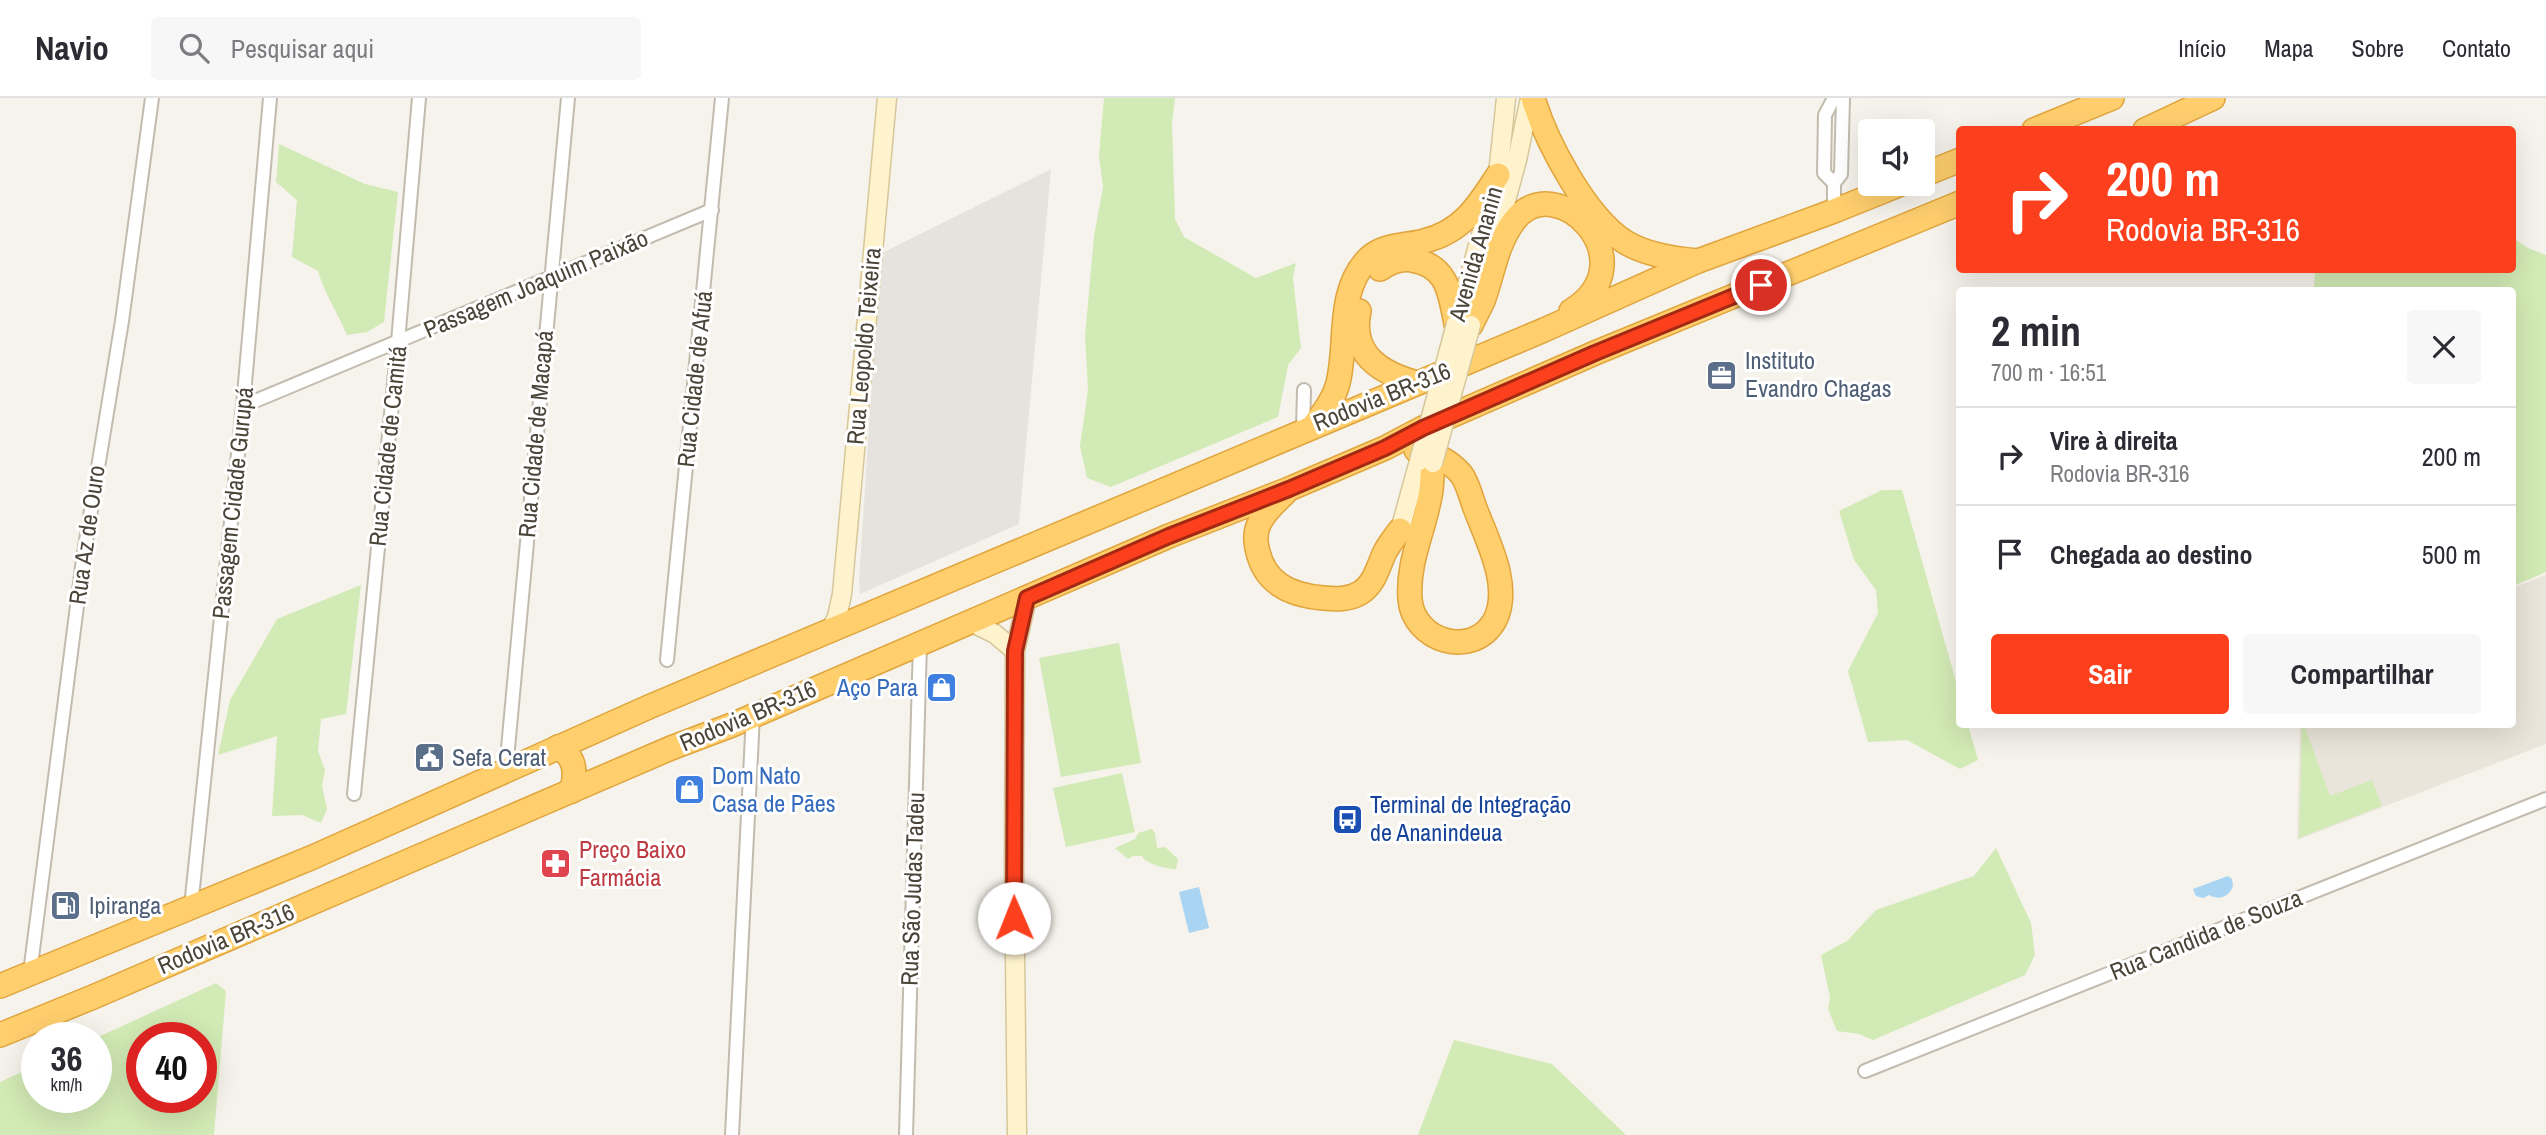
<!DOCTYPE html>
<html lang="pt">
<head>
<meta charset="utf-8">
<style>
  :root { --surface:#fff; --page:#f7f7f7; --text:#2b2b33; --muted:#7c7c81; --line:#e1e1e2; --accent:#fc3f1d }
  body { margin:0; font-family:"Archivo Narrow",sans-serif; background:var(--page); color:var(--text); height:100vh; display:flex; flex-direction:column; font-size:26px; white-space:nowrap }
  * { box-sizing:border-box; margin:0 }
  p { font-size:23px; color:var(--muted) }
  .icon { flex:none; width:38px; height:38px; fill:none; stroke:currentColor; stroke-width:2; stroke-linecap:round; stroke-linejoin:round }
  .map { position:relative; flex:1; overflow:hidden }
  .drawer { position:absolute; left:1956px; top:189px; width:560px; height:441px; display:flex; flex-direction:column; background:var(--surface); border-radius:7px; box-shadow:0 7px 28px #0002 }
  .drawer>* { flex:none }
  .banner { position:absolute; left:1956px; top:28px; width:560px; height:147px; border-radius:7px; box-shadow:0 7px 28px #0002; background:#fc3f1d; color:#fff; overflow:hidden }
  .controls { position:absolute; left:1858px; top:21px; display:grid; gap:14px }
  .controls a { display:grid; place-items:center; width:77px; height:77px; border-radius:7px; background:var(--surface); box-shadow:0 7px 28px #0002; font-size:35px }
  .speed { position:absolute; left:21px; top:924px; display:flex; gap:14px; font-size:35px; font-weight:700; text-align:center }
  .speed>* { display:grid; place-content:center; width:91px; height:91px; border-radius:50%; background:var(--surface); box-shadow:0 7px 28px #0002; line-height:1 }
  .speed small { font-size:18px; font-weight:400 }
  .speed .limit { border:10px solid #d22; background:#fff; color:#111 }
  .pin { position:absolute; display:grid; place-items:center; width:60px; height:60px; color:#fff; margin:-30px; border:4px solid #fff; border-radius:50%; box-shadow:0 2px 7px #0007 }
  .me { position:absolute; width:77px; margin:-38px; rotate:359deg; stroke-linejoin:round; filter:drop-shadow(0 0 5px #0008) }
  .turn { display:flex; align-items:center; gap:24px; height:147px; padding:0 35px; font-size:32px }
  .turn .icon { width:91px; height:91px; stroke-width:2.5 }
  .turn b { display:block; font-size:49px; line-height:60px }
  .round { display:grid; place-items:center; flex:none; width:74px; height:74px; border-radius:7px; background:var(--page) }
  .overview { display:flex; align-items:center; justify-content:space-between; height:119px; padding:0 35px }
  h1 { font-size:42px; font-weight:800; line-height:52px }
  .action { display:flex; gap:14px; margin-top:auto; padding:14px 35px }
  .action a { flex:1; height:80px; border-radius:7px; background:var(--accent); color:#fff; font-size:28px; font-weight:800; line-height:80px; text-align:center }
  .action a+a { background:var(--page); color:var(--text) }
  ul { padding:0; list-style:none }
  li { display:flex; align-items:center; gap:21px; height:98px; padding:0 35px; border-top:2px solid var(--line) }
  li div { flex:1 }
  li b { display:block; font-size:26px }
  li em { font-style:normal }
  header { display:flex; align-items:center; gap:42px; box-sizing:border-box; height:98px; padding:0 35px; background:var(--surface); border-bottom:2px solid var(--line) }
  header strong { font-size:33px }
  nav { display:flex; gap:38px; margin-inline-start:auto; font-size:24px }
  .search { width:490px; height:63px; background:var(--page); display:flex; align-items:center; gap:18px; box-sizing:border-box; padding:0 24px; border-radius:7px; color:var(--muted); font-size:26px }
  .map>svg:first-child { display:block }
</style>
</head>
<body>
<header>
<strong>Navio</strong>
<div class="search"><svg class="icon" aria-label="search" viewBox="0 0 24 24"><circle cx="10" cy="10" r="6"/><path d="M15 15l6 6"/></svg>Pesquisar aqui</div>
<nav><a>Início</a><a>Mapa</a><a>Sobre</a><a>Contato</a></nav>
</header>
<div class="map">
<svg width="2546" height="1037" viewBox="0 0 2546 1037">
  <rect width="100%" height="100%" fill="#f6f3ec"/>
  <!-- residential -->
  <path fill="#eae5da" d="M2546,477V646L2297,742L2300,627L2513,626V490Z"/>
  <!-- industrial -->
  <path fill="#e6e2dd" d="M1051,71L1019,426L860,496L859,484L880,156Z"/>
  <!-- green -->
  <g fill="#d2eab5" fill-rule="evenodd">
    <path d="M1104,0H1175L1172,26L1175,121L1184,139L1256,180L1296,165L1293,180L1301,250L1288,267L1278,319L1111,389L1087,380L1080,348L1088,291L1085,239L1094,138L1103,89L1099,57Z"/>
    <path d="M279,46L365,86L398,94L384,224L367,234L347,237C338,216 324,194 318,173L292,159L297,102L276,84Z"/>
    <path d="M2513,140L2528,150L2546,157V474L2513,488V192H2314L2315,172H2513Z"/>
    <path d="M1882,392H1902L1960,598V626L1968,627L1978,662L1960,671L1907,642L1868,644L1848,573L1878,515L1876,492L1854,462L1839,413Z"/>
    <path d="M361,487L346,616L321,621L318,653L325,672L322,688L327,711L321,725L302,717L272,718L277,638L218,657L230,602L277,521Z"/>
    <path d="M1119,545L1141,665L1061,679L1039,560Z"/>
    <path d="M2304,627L2330,698L2372,682L2382,708L2299,740L2302,627Z"/>
    <path d="M1122,675L1135,734L1066,749L1053,690Z"/>
    <path d="M1152,731L1155,735L1157,750L1165,749L1178,761L1176,771C1166,771 1146,766 1142,758H1133L1128,761L1115,750L1135,741L1138,735Z"/>
    <path d="M1996,750L2031,825L2035,857L2025,877L1873,942L1859,936L1837,933L1828,911L1830,899L1821,857L1847,843L1876,812L1974,778Z"/>
    <path d="M216,885L226,893L214,1037H0V984L37,967V999H96V940ZM142,940H201V999H142Z"/>
    <path d="M1454,942L1552,966L1626,1037H1418Z"/>
  </g>
  <!-- water -->
  <g fill="#a9d4f2">
    <path d="M2228,778L2232,781L2233,788C2229,799 2219,803 2209,797L2203,800L2196,798L2193,791Z"/>
    <path d="M1199,789L1209,830L1189,835L1179,794Z"/>
  </g>
  <g fill="none" stroke-linecap="round" stroke-linejoin="round">
    <defs>
      <g id="street">
        <path d="M1834,85L1824,75L1825,17L1834,0"/>
        <path d="M1834,113V85L1841,76L1843,0"/>
        <path d="M243,308L712,112"/>
        <path d="M1303,332L1304,292"/>
        <path d="M667,562L722,0"/>
        <path d="M506,672L568,0"/>
        <path d="M354,696L398,244L419,0"/>
        <path d="M191,809L243,308L270,0"/>
        <path d="M30,875L83,461L122,223L152,0"/>
        <path d="M1865,973L2546,701"/>
        <path d="M732,1037L753,617"/>
        <path d="M906,1037L920,545"/>
      </g>
      <g id="secondary">
        <path d="M1494,146L1517,62L1530,0"/>
        <path d="M1456,225L1498,77L1506,0"/>
        <path d="M1400,432L1419,363"/>
        <path d="M971,524L995,536L1015,553"/>
        <path d="M829,535L837,519L842,496L887,0"/>
        <path d="M1017,1037L1014,766L1015,553L1027,500"/>
      </g>
      <g id="highway">
        <path d="M1533,0C1546,44 1586,119 1625,144C1646,157 1674,161 1698,163"/>
        <path d="M2034,32L2112,0"/>
        <path d="M2145,32L2213,0"/>
        <path d="M1923,77L1960,62"/>
        <path d="M1380,171C1390,164 1400,160 1412,162C1448,167 1450,196 1456,226"/>
        <path d="M1359,213C1350,256 1380,275 1417,285"/>
        <path d="M1471,227C1475,219 1479,211 1483,203C1493,176 1496,147 1514,123C1556,67 1651,164 1571,213"/>
        <path d="M1314,327C1324,314 1334,301 1338,285C1348,245 1336,194 1368,161C1383,146 1405,148 1424,143C1462,134 1478,108 1498,77"/>
        <path d="M1416,352C1434,355 1449,362 1461,376C1468,385 1471,400 1475,410C1487,442 1512,488 1495,522C1473,562 1413,543 1410,501C1407,462 1426,429 1431,392C1432,383 1432,374 1433,365"/>
        <path d="M1285,395C1276,404 1266,412 1260,424C1256,431 1255,441 1257,450C1264,485 1289,497 1323,500C1336,501 1348,502 1360,495C1375,486 1378,468 1385,454C1389,446 1395,439 1400,432"/>
        <path d="M558,649C576,659 576,674 572,693"/>
        <path d="M0,888L313,759L651,608L1544,232L1698,163L1834,113L1901,86"/>
        <path d="M0,937L93,899L671,650L732,627L1169,438L1289,391L1385,350L1423,330L1595,255L1960,105"/>
      </g>
    </defs>
    <!-- street casing -->
    <use href="#street" stroke="#c2bbae" stroke-width="16"/>
    <!-- secondary casing -->
    <use href="#secondary" stroke="#d6c79b" stroke-width="21"/>
    <!-- highway casing -->
    <use href="#highway" stroke="#e0a43c" stroke-width="26"/>
    <!-- street -->
    <use href="#street" stroke="#fff" stroke-width="12"/>
    <!-- secondary -->
    <use href="#secondary" stroke="#fff3cd" stroke-width="18"/>
    <!-- highway -->
    <use href="#highway" stroke="#ffcf6e" stroke-width="23"/>
    <defs>
      <g id="secondary-bridge">
        <path d="M1419,363L1456,226"/>
        <path d="M1433,365L1471,227"/>
      </g>
    </defs>
    <!-- secondary-bridge casing -->
    <use href="#secondary-bridge" stroke="#d6c79b" stroke-width="21" stroke-linecap="butt"/>
    <!-- secondary-bridge -->
    <use href="#secondary-bridge" stroke="#fff3cd" stroke-width="18"/>
  </g>
  <g fill="none" stroke-linecap="round" stroke-linejoin="round">
    <defs>
      <path id="route" d="M1014,820L1015,553L1027,500L1169,438L1289,391L1385,350L1423,330L1595,255L1761,187"/>
    </defs>
    <!-- route casing -->
    <use href="#route" stroke="#a42913" stroke-width="18"/>
    <!-- route -->
    <use href="#route" stroke="#fc3f1d" stroke-width="12"/>
  </g>
  <!-- icons -->
  <defs>
    <symbol id="office-square" viewBox="-11 -11 22 22"><rect x="-9" y="-9" width="18" height="18" rx="4" fill="#5c6f8a" stroke="#fff"/><path d="M-6-3h4V-5.5h4V-3h4V5H-6ZM-1-4.5V-3h2v-1.5ZM-6 0V1H6V0Z" fill="#fff"/></symbol>
    <symbol id="shop-square" viewBox="-11 -11 22 22"><rect x="-9" y="-9" width="18" height="18" rx="4" fill="#3f7fe0" stroke="#fff"/><path d="M-5-2.5h2.3a2.7 3.5 0 0 1 5.4 0H5L5.5 6h-11ZM-1.5-2.5h3a1.5 2.3 0 0 0-3 0Z" fill="#fff"/></symbol>
    <symbol id="civic-square" viewBox="-11 -11 22 22"><rect x="-9" y="-9" width="18" height="18" rx="4" fill="#5c6f8a" stroke="#fff"/><path d="M-.6-6.5H3V-4.5H.6V-3L4-1V1h2V6H-6V1h2V-1L-.6-3ZM-1.2 2.5V6h2.4V2.5Z" fill="#fff"/></symbol>
    <symbol id="bus-square" viewBox="-11 -11 22 22"><rect x="-9" y="-9" width="18" height="18" rx="4" fill="#1a4fb4" stroke="#fff"/><path d="M-5-6H5V4H4V6H2V4H-2V6H-4V4H-5ZM-3.5-4V0h7V-4ZM-3.5 1.2v1.5H-2V1.2ZM2 1.2v1.5H3.5V1.2Z" fill="#fff"/></symbol>
    <symbol id="pharmacy-square" viewBox="-11 -11 22 22"><rect x="-9" y="-9" width="18" height="18" rx="4" fill="#e0444e" stroke="#fff"/><path d="M-2-6h4v4h4v4h-4v4h-4v-4h-4v-4h4Z" fill="#fff"/></symbol>
    <symbol id="fuel-square" viewBox="-11 -11 22 22"><rect x="-9" y="-9" width="18" height="18" rx="4" fill="#5c6f8a" stroke="#fff"/><path d="M-5.5-6h7V0h2V4h1.3V-2.5L3-4.5l.8-.8L6-3V5H2.5V1h-1V6h-7ZM-4.2-4.7v3.2H.2V-4.7Z" fill="#fff"/></symbol>
  </defs>
  <g fill-rule="evenodd">
    <use href="#office-square" x="1704" y="260" width="35" height="35"/>
    <use href="#shop-square" x="924" y="572" width="35" height="35"/>
    <use href="#civic-square" x="412" y="642" width="35" height="35"/>
    <use href="#shop-square" x="672" y="674" width="35" height="35"/>
    <use href="#bus-square" x="1330" y="704" width="35" height="35"/>
    <use href="#pharmacy-square" x="538" y="748" width="35" height="35"/>
    <use href="#fuel-square" x="48" y="790" width="35" height="35"/>
  </g>
  <g text-anchor="middle" stroke-width="6" stroke-linejoin="round" paint-order="stroke">
    <!-- street labels -->
    <g font-size="24" fill="#4b4439" stroke="#fff">
      <text transform="translate(1476 156) rotate(-74)" y="8">Avenida Ananin</text>
      <text transform="translate(536 186) rotate(-23)" y="8">Passagem Joaquim Paixão</text>
      <text transform="translate(864 248) rotate(-85)" y="8">Rua Leopoldo Teixeira</text>
      <text transform="translate(695 281) rotate(-84)" y="8">Rua Cidade de Afuá</text>
      <text transform="translate(1382 299) rotate(-22)" y="8">Rodovia BR-316</text>
      <text transform="translate(536 336) rotate(-85)" y="8">Rua Cidade de Macapá</text>
      <text transform="translate(388 348) rotate(-84)" y="8">Rua Cidade de Camitá</text>
      <text transform="translate(233 405) rotate(-84)" y="8">Passagem Cidade Gurupá</text>
      <text transform="translate(87 437) rotate(-82)" y="8">Rua Az de Ouro</text>
      <text transform="translate(748 618) rotate(-23)" y="8">Rodovia BR-316</text>
      <text transform="translate(913 791) rotate(-88)" y="8">Rua São Judas Tadeu</text>
      <text transform="translate(2206 837) rotate(-22)" y="8">Rua Candida de Souza</text>
      <text transform="translate(226 841) rotate(-23)" y="8">Rodovia BR-316</text>
    </g>
    <!-- service labels -->
    <g font-size="24" fill="#4e5e75" stroke="#fff" text-anchor="start">
      <text x="1745" y="271">Instituto<tspan x="1745" dy="28">Evandro Chagas</tspan></text>
      <text x="452" y="668">Sefa Cerat</text>
      <text x="89" y="816">Ipiranga</text>
    </g>
    <!-- shop labels -->
    <g font-size="24" fill="#366cbe" stroke="#fff" text-anchor="end">
      <text x="918" y="598">Aço Para</text>
      <text x="712" y="686" text-anchor="start">Dom Nato<tspan x="712" dy="28">Casa de Pães</tspan></text>
    </g>
    <!-- transit labels -->
    <g font-size="24" fill="#164399" stroke="#fff" text-anchor="start">
      <text x="1370" y="715">Terminal de Integração<tspan x="1370" dy="28">de Ananindeua</tspan></text>
    </g>
    <!-- health labels -->
    <g font-size="24" fill="#be3a42" stroke="#fff" text-anchor="start">
      <text x="579" y="760">Preço Baixo<tspan x="579" dy="28">Farmácia</tspan></text>
    </g>
  </g>
</svg>
<div class="controls">
<a><svg class="icon" aria-label="sound" viewBox="0 0 24 24"><path d="M4 9h4l5-4v14l-5-4H4zM17 9q2 3 0 6"/></svg></a>
</div>
<div class="speed"><div>36<small>km/h</small></div><div class="limit">40</div></div>
<div class="pin" style="left:1761px;top:187px;background:#d93025"><svg class="icon" aria-label="arrive" viewBox="0 0 24 24"><path d="M6 21V4h12l-3 4 3 4H6"/></svg></div>
<svg class="me" style="left:1014px;top:820px" viewBox="-20 -20 40 40"><circle r="19" fill="#fff"/><path d="M0-13L10 11 0 6-10 11z" fill="#fc3f1d"/></svg>
<div class="banner">
<div class="turn"><svg class="icon" aria-label="right" viewBox="0 0 24 24"><path d="M7 20v-9h11M14 6l5 5-5 5"/></svg><div><b>200 m</b>Rodovia BR-316</div></div>
</div>
<section class="drawer">
<div class="overview"><div><h1>2 min</h1><p>700 m · 16:51</p></div><a class="round"><svg class="icon" aria-label="close" viewBox="0 0 24 24"><path d="M6 6l12 12M18 6L6 18"/></svg></a></div>
<ul>
<li><svg class="icon" aria-label="right" viewBox="0 0 24 24"><path d="M7 20v-9h11M14 6l5 5-5 5"/></svg><div><b>Vire à direita</b><p>Rodovia BR-316</p></div><em>200 m</em></li>
<li><svg class="icon" aria-label="arrive" viewBox="0 0 24 24"><path d="M6 21V4h12l-3 4 3 4H6"/></svg><div><b>Chegada ao destino</b></div><em>500 m</em></li>
</ul>
<div class="action"><a>Sair</a><a>Compartilhar</a></div>
</section>
</div>
</body>
</html>
